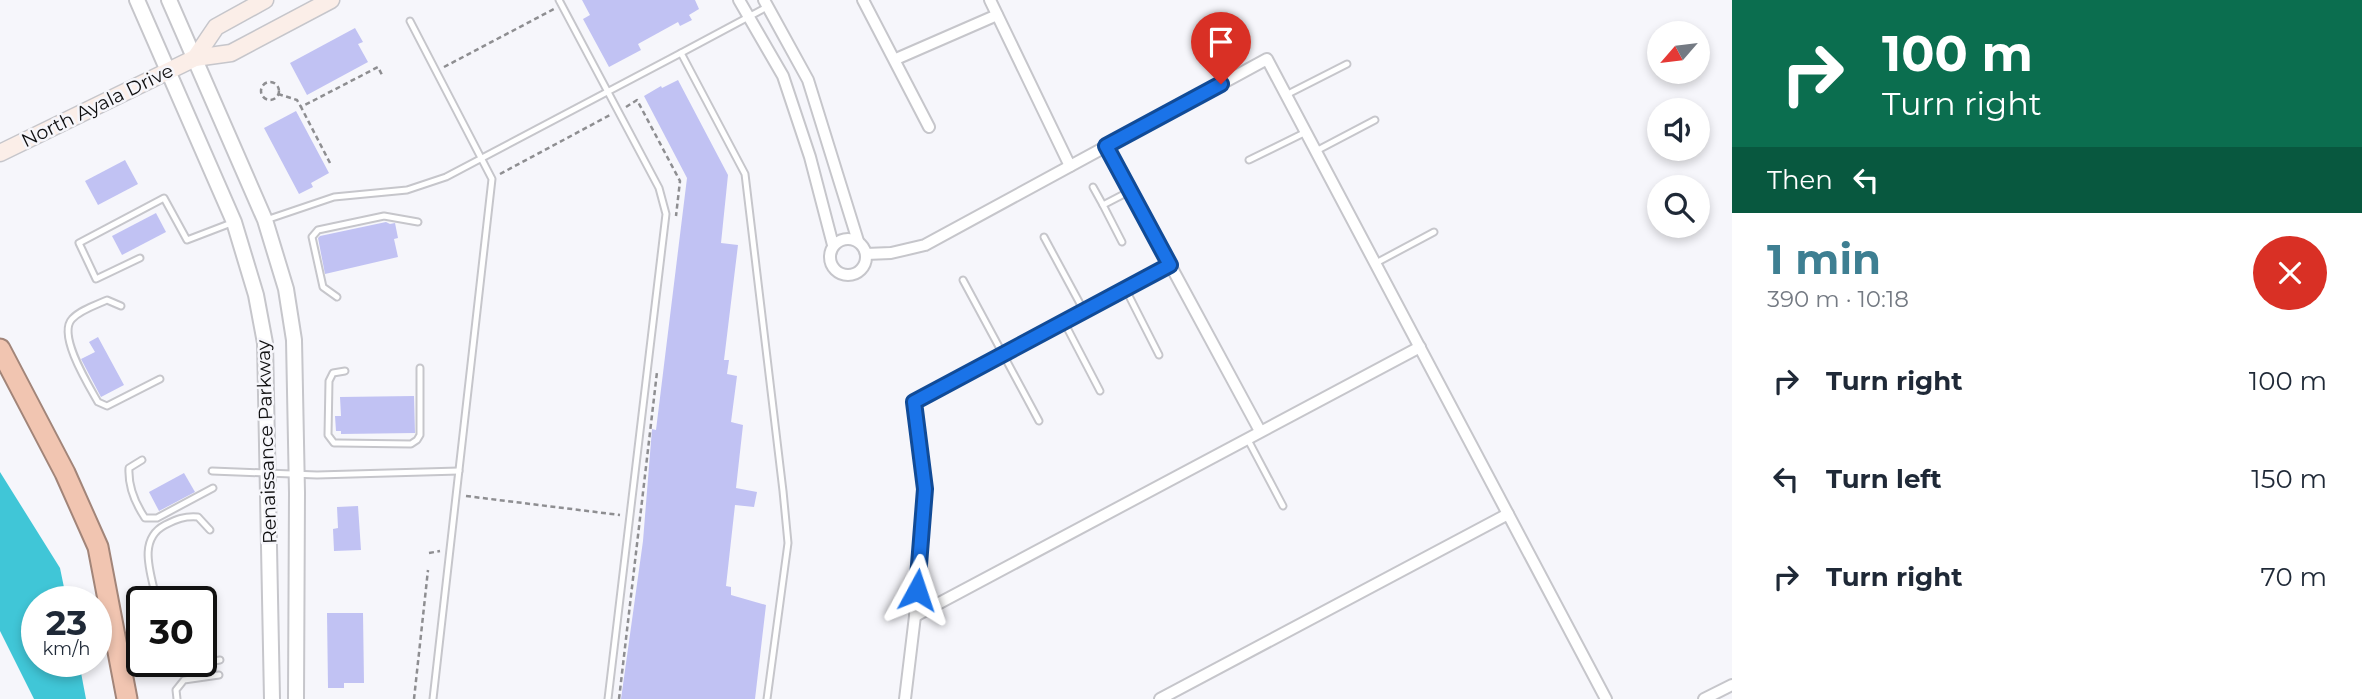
<!DOCTYPE html>
<html lang="en">
<head>
<meta charset="utf-8">
<style>
  :root { --surface:#fff; --page:#f2f2f3; --text:#1f2937; --muted:#747a83; --accent:#3e7f92 }
  body { margin:0; font-family:Montserrat,sans-serif; background:var(--page); color:var(--text); height:100vh; display:flex; flex-direction:column; font-size:26px; white-space:nowrap }
  * { box-sizing:border-box; margin:0 }
  p { font-size:23px; color:var(--muted) }
  .icon { flex:none; width:38px; height:38px; fill:none; stroke:currentColor; stroke-width:2; stroke-linecap:round; stroke-linejoin:round }
  .map { position:relative; flex:1; overflow:hidden }
  .sheet { display:flex; flex-direction:column; background:var(--surface); width:630px }
  .sheet>* { flex:none }
  .banner { background:#0b6e4f; color:#fff; overflow:hidden }
  .needle { width:46px; rotate:242deg }
  .fabs { position:absolute; left:1647px; top:21px; display:grid; gap:14px }
  .fabs a { display:grid; place-items:center; width:63px; height:63px; border-radius:50%; background:var(--surface); box-shadow:0 4px 10px #0003; font-size:35px }
  .speed { position:absolute; left:21px; top:586px; display:flex; gap:14px; font-size:35px; font-weight:700; text-align:center }
  .speed>* { display:grid; place-content:center; width:91px; height:91px; border-radius:50%; background:var(--surface); box-shadow:0 4px 10px #0003; line-height:1 }
  .speed small { font-size:18px; font-weight:400 }
  .speed .limit { border:4px solid #111; border-radius:10px; background:#fff; color:#111 }
  .pin { position:absolute; display:grid; place-items:center; width:60px; height:60px; color:#fff; margin:-72px -30px; border-radius:50% 50% 50% 0; rotate:-45deg; box-shadow:0 0 7px #0007 }
  .pin .icon { rotate:45deg }
  .me { position:absolute; width:77px; margin:-38px; rotate:5deg; stroke-linejoin:round; filter:drop-shadow(0 0 5px #0008) }
  .turn { display:flex; align-items:center; gap:24px; height:147px; padding:0 35px; font-size:32px }
  .turn .icon { width:91px; height:91px; stroke-width:2.5 }
  .turn b { display:block; font-size:49px; line-height:60px }
  .then { display:flex; align-items:center; height:66px; padding:0 35px; background:#0003; gap:14px; font-size:26px }
  .round { display:grid; place-items:center; flex:none; width:74px; height:74px; border-radius:37px; background:var(--page) }
  .head { display:flex; align-items:center; justify-content:space-between; height:119px; padding:0 35px }
  h1 { font-size:42px; font-weight:700; line-height:52px; color:var(--accent) }
  ul { padding:0; list-style:none }
  li { display:flex; align-items:center; gap:21px; height:98px; padding:0 35px }
  li div { flex:1 }
  li b { display:block; font-size:26px }
  li em { font-style:normal }
  main { display:flex; flex:1; min-height:0 }
  .map>svg:first-child { display:block }
</style>
</head>
<body>
<main>
<div class="map">
<svg width="1732" height="699" viewBox="0 0 1732 699">
  <rect width="100%" height="100%" fill="#f6f6fb"/>
  <!-- water -->
  <path fill="#40c6d7" d="M0,472L60,568L67,602H37V662H79L86,699H34L0,631Z"/>
  <!-- building -->
  <g fill="#c1c2f3">
    <path d="M582,0H695L699,9L689,15L692,20L680,26L678,22L638,44L641,50L609,67L583,19L590,15Z"/>
    <path d="M355,28L363,42L358,44L368,62L307,95L290,63Z"/>
    <path d="M678,80L728,175L721,243L738,245L724,360H729L727,374L737,376L731,422L743,425L736,488L757,492L754,507L735,505L726,586L731,587V595L766,605L755,699H621L643,541L652,429L656,430L687,178L644,96L661,86L662,88Z"/>
    <path d="M296,111L329,173L311,183L313,187L299,194L264,128Z"/>
    <path d="M125,160L138,184L98,205L85,181Z"/>
    <path d="M156,213L166,232L122,255L112,236Z"/>
    <path d="M386,222L390,224L395,223L398,238L394,239L398,257L325,274L318,238L320,236Z"/>
    <path d="M98,337L124,385L101,397L81,359L95,352L89,342Z"/>
    <path d="M414,396L415,433L341,434V431H336L335,416H341L340,397Z"/>
    <path d="M184,473L195,492L159,511L149,492Z"/>
    <path d="M358,506L361,550L334,551L333,529L338,528L337,507Z"/>
    <path d="M327,613H363L364,683H344V688H328Z"/>
  </g>
  <g fill="none" stroke-linecap="round" stroke-linejoin="round">
    <defs>
      <g id="service">
        <path d="M559,0L659,188L666,214L608,699"/>
        <path d="M767,7L681,53L745,174L783,491L788,543L767,699"/>
        <path d="M410,21L492,179L433,699"/>
        <path d="M1286,95L1347,64"/>
        <path d="M1316,151L1375,120"/>
        <path d="M1249,160L1306,132"/>
        <path d="M1093,187L1103,205"/>
        <path d="M266,220L334,197L407,190L446,177L681,53"/>
        <path d="M1044,237L1084,311"/>
        <path d="M1122,242L1103,205L1130,191"/>
        <path d="M140,258L96,279L79,243L164,198L187,240L234,222"/>
        <path d="M1376,263L1434,232"/>
        <path d="M963,280L1039,421"/>
        <path d="M1126,290L1159,355"/>
        <path d="M337,297L323,287L312,237L318,230L384,216L418,222"/>
        <path d="M121,306L107,300C96,305 80,310 72,319C57,335 89,386 98,402L107,406L160,379"/>
        <path d="M1064,322L1100,391"/>
        <path d="M345,371L333,373L329,381L328,435L334,443H338L411,444L417,440L420,435V368"/>
        <path d="M1247,438L1283,506"/>
        <path d="M142,460L129,468C128,486 135,503 145,518H157L213,488"/>
        <path d="M212,471L317,475L459,471"/>
        <path d="M157,602C152,576 136,540 165,525C177,519 184,516 198,517L210,530"/>
        <path d="M168,662L172,668L220,660"/>
        <path d="M177,699L176,690L184,680L219,675"/>
      </g>
      <g id="minor">
        <path d="M739,0L783,76L810,157L833,245"/>
        <path d="M764,0L808,80L858,241"/>
        <path d="M863,0L929,127"/>
        <path d="M990,0L1070,166"/>
        <path d="M896,59L997,15"/>
        <path d="M1106,146L1260,431"/>
        <circle cx="848" cy="257" r="18"/>
        <path d="M866,254L891,253L925,245L1267,59L1606,699"/>
        <path d="M915,616L1420,347"/>
        <path d="M905,699L915,616L925,489L914,402L1170,265"/>
        <path d="M1160,699L1508,514"/>
        <path d="M1704,699L1732,685"/>
      </g>
      <g id="tertiary">
        <path d="M137,0L234,222L256,295L265,343L272,699"/>
        <path d="M169,0L265,220L286,289L294,340L297,493L296,699"/>
      </g>
      <g id="secondary">
        <path d="M195,58L216,27L265,0"/>
        <path d="M0,153L195,58L231,53L331,0"/>
      </g>
      <path id="motorway" d="M0,349L65,473L98,547L127,699"/>
    </defs>
    <!-- service casing -->
    <use href="#service" stroke="#c6c6cb" stroke-width="9"/>
    <!-- minor casing -->
    <use href="#minor" stroke="#c6c6cb" stroke-width="14"/>
    <!-- tertiary casing -->
    <use href="#tertiary" stroke="#c6c6cb" stroke-width="18"/>
    <!-- secondary casing -->
    <use href="#secondary" stroke="#c6c6cb" stroke-width="19"/>
    <!-- motorway casing -->
    <use href="#motorway" stroke="#a28579" stroke-width="23"/>
    <!-- path -->
    <g stroke="#8e8e91" stroke-width="2.5" stroke-dasharray="5 3.5" stroke-linecap="butt">
      <path d="M444,67L554,9"/>
      <circle cx="270" cy="91" r="9"/>
      <path d="M278,94L297,100L301,107"/>
      <path d="M626,107L637,100L680,181L676,216"/>
      <path d="M330,163L301,107L378,67L383,77"/>
      <path d="M500,174L610,115"/>
      <path d="M466,496L620,515"/>
      <path d="M429,553L440,551"/>
      <path d="M414,699L428,570"/>
      <path d="M619,699L657,372"/>
    </g>
    <!-- service -->
    <use href="#service" stroke="#fff" stroke-width="5"/>
    <!-- minor -->
    <use href="#minor" stroke="#fff" stroke-width="10"/>
    <!-- tertiary -->
    <use href="#tertiary" stroke="#fff" stroke-width="14"/>
    <!-- secondary -->
    <use href="#secondary" stroke="#fbeee8" stroke-width="16"/>
    <!-- motorway -->
    <use href="#motorway" stroke="#f1c5b1" stroke-width="19"/>
  </g>
  <g fill="none" stroke-linecap="round" stroke-linejoin="round">
    <defs>
      <path id="route" d="M917,590L925,489L914,402L1170,265L1106,146L1221,84"/>
    </defs>
    <!-- route casing -->
    <use href="#route" stroke="#114b97" stroke-width="18"/>
    <!-- route -->
    <use href="#route" stroke="#1a73e8" stroke-width="12"/>
  </g>
  <g text-anchor="middle" stroke-width="5" stroke-linejoin="round" paint-order="stroke">
    <!-- street labels -->
    <g font-size="19" fill="#0f0f10" stroke="#f6f6fb">
      <text transform="translate(97 105) rotate(-26)" y="7">North Ayala Drive</text>
      <text transform="translate(266 442) rotate(-92)" y="7">Renaissance Parkway</text>
    </g>
  </g>
</svg>
<div class="fabs">
<a><svg class="needle" viewBox="-14 -14 28 28"><path d="M0-13l5 13h-10z" fill="#e53935"/><path d="M0 13l5-13h-10z" fill="#747a83"/></svg></a>
<a><svg class="icon" aria-label="sound" viewBox="0 0 24 24"><path d="M4 9h4l5-4v14l-5-4H4zM17 9q2 3 0 6"/></svg></a>
<a><svg class="icon" aria-label="search" viewBox="0 0 24 24"><circle cx="10" cy="10" r="6"/><path d="M15 15l6 6"/></svg></a>
</div>
<div class="speed"><div>23<small>km/h</small></div><div class="limit">30</div></div>
<div class="pin" style="left:1221px;top:84px;background:#d93025"><svg class="icon" aria-label="arrive" viewBox="0 0 24 24"><path d="M6 21V4h12l-3 4 3 4H6"/></svg></div>
<svg class="me" style="left:917px;top:590px" viewBox="-20 -20 40 40"><path d="M0-17L14 15 0 8-14 15z" fill="#1a73e8" stroke="#fff" stroke-width="4"/></svg>
</div>
<section class="sheet">
<div class="banner">
<div class="turn"><svg class="icon" aria-label="right" viewBox="0 0 24 24"><path d="M7 20v-9h11M14 6l5 5-5 5"/></svg><div><b>100 m</b>Turn right</div></div>
<div class="then">Then<svg class="icon" aria-label="left" viewBox="0 0 24 24"><path d="M17 20v-9H6M10 6l-5 5 5 5"/></svg></div>
</div>
<div class="head"><div><h1>1 min</h1><p>390 m · 10:18</p></div><a class="round" style="background:#d93025;color:#fff"><svg class="icon" aria-label="close" viewBox="0 0 24 24"><path d="M6 6l12 12M18 6L6 18"/></svg></a></div>
<ul>
<li><svg class="icon" aria-label="right" viewBox="0 0 24 24"><path d="M7 20v-9h11M14 6l5 5-5 5"/></svg><div><b>Turn right</b></div><em>100 m</em></li>
<li><svg class="icon" aria-label="left" viewBox="0 0 24 24"><path d="M17 20v-9H6M10 6l-5 5 5 5"/></svg><div><b>Turn left</b></div><em>150 m</em></li>
<li><svg class="icon" aria-label="right" viewBox="0 0 24 24"><path d="M7 20v-9h11M14 6l5 5-5 5"/></svg><div><b>Turn right</b></div><em>70 m</em></li>
</ul>
</section>
</main>
</body>
</html>
